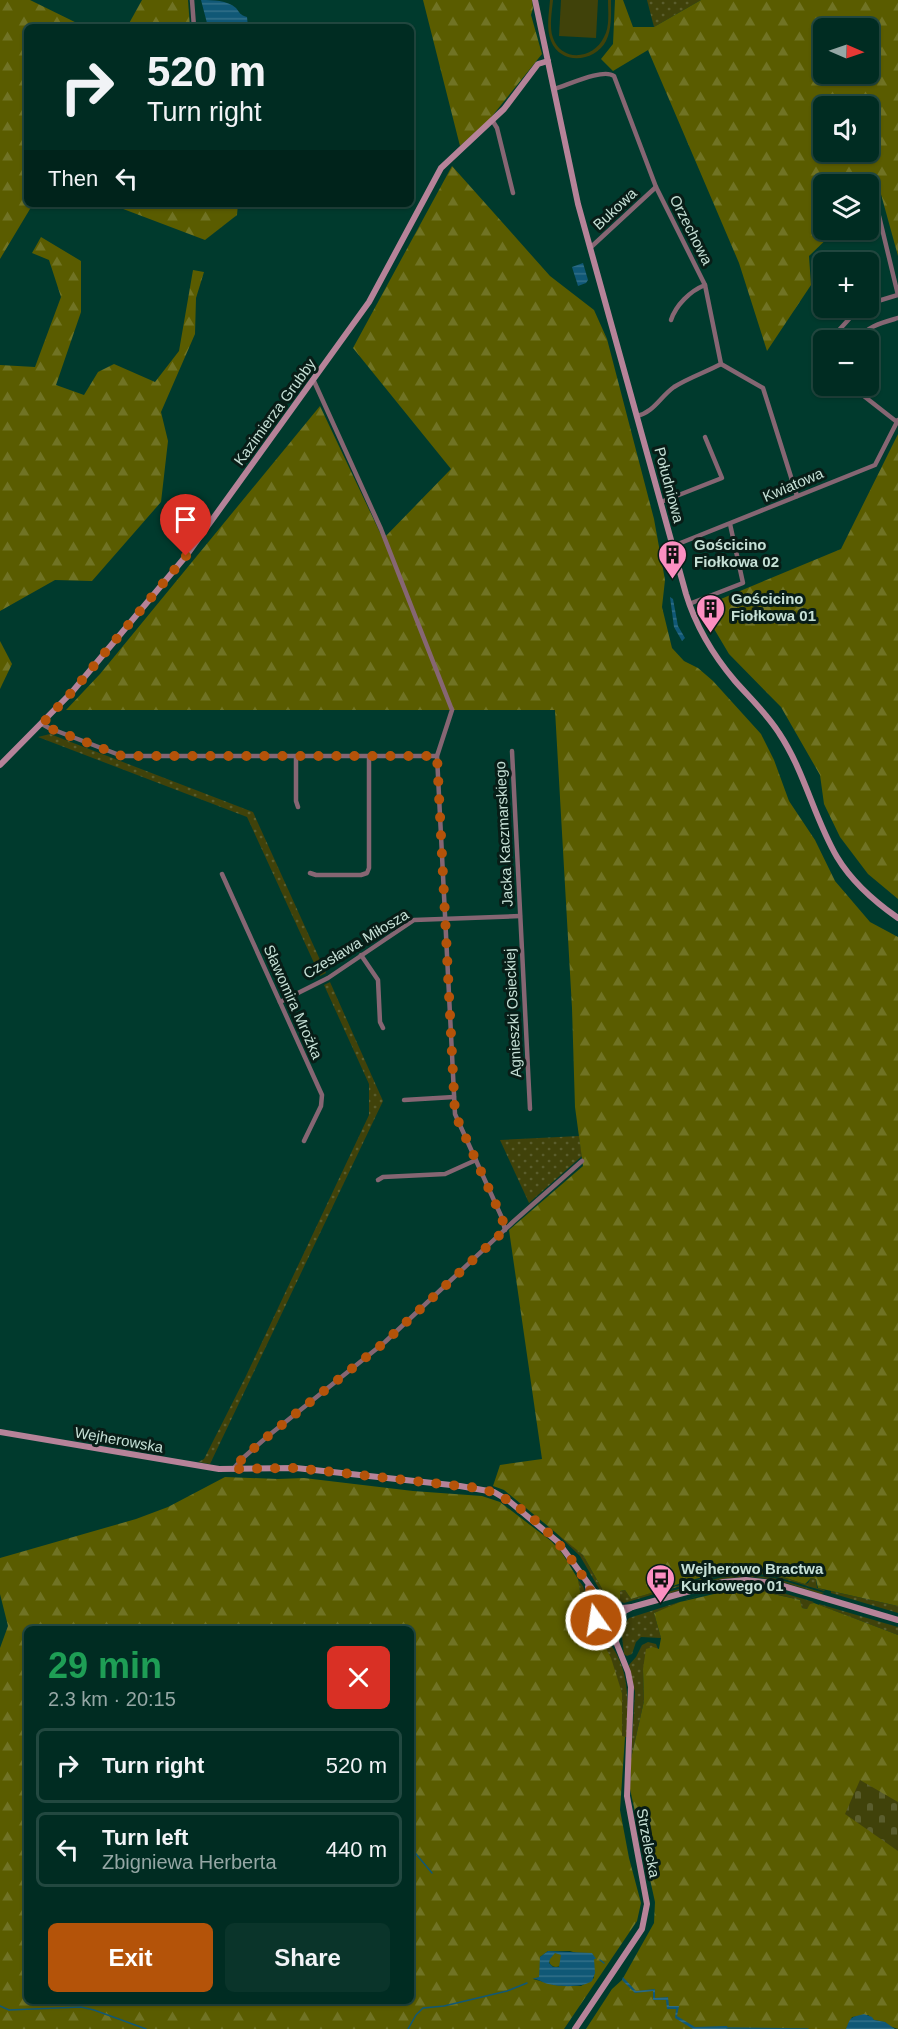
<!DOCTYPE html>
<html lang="en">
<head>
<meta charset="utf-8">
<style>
  :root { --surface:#002c22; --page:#0a342a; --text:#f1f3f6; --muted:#95a7a5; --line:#224840; --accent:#b45309 }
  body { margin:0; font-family:Arial,sans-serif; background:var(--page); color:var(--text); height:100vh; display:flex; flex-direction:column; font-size:22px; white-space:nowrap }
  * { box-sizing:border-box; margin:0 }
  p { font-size:20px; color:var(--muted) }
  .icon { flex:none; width:33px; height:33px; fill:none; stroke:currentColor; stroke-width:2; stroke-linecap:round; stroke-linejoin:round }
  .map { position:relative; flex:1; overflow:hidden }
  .side { position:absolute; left:24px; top:1626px; width:390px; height:378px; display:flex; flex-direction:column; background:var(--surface); border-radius:9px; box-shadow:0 2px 4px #0004,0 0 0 2px var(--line) }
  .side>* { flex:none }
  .top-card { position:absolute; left:24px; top:24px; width:390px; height:183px; border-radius:9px; box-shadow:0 2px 4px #0004,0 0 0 2px var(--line); background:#002c22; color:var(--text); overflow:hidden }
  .needle { width:39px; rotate:92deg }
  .tools { position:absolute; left:813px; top:18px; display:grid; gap:12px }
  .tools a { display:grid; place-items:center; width:66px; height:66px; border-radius:9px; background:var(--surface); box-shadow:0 2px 4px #0004,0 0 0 2px var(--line); font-size:30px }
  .pin { position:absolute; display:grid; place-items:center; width:51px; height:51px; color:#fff; margin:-62px -26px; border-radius:50% 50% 50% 0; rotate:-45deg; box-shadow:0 0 6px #0007 }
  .pin .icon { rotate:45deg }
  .me { position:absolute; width:66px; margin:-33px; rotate:347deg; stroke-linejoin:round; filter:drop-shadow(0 0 4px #0008) }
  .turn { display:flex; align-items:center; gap:21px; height:126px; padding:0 24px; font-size:27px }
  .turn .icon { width:78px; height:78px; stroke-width:2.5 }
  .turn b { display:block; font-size:42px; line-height:51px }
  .then { display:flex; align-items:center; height:57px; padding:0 24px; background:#0003; gap:12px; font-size:22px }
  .round { display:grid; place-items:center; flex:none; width:63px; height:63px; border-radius:9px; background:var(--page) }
  .head { display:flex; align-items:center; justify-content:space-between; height:102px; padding:0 24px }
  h1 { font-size:36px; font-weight:800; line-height:45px; color:#1e9e55 }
  .primary-button { display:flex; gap:12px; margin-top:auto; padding:12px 24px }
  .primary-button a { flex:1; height:69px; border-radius:9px; background:var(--accent); color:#fff; font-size:24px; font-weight:800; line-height:69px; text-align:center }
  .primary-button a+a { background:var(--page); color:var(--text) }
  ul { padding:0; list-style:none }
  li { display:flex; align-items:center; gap:18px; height:75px; margin:0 12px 9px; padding:0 12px; border:3px solid var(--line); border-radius:9px }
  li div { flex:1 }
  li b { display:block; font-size:22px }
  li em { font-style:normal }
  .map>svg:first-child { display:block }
</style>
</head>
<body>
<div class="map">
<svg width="898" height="2029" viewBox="0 0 898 2029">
  <defs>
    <pattern id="green-dots" width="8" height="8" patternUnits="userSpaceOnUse" patternTransform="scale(1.5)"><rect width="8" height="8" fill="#40420a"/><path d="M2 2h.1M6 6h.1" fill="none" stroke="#5a5d2d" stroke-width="1.8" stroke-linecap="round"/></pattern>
    <pattern id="forest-firs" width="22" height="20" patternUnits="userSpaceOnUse" patternTransform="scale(1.5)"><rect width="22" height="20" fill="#5a5c00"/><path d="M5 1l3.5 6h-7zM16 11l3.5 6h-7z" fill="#707324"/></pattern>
    <pattern id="cemetery-stones" width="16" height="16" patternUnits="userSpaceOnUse" patternTransform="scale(1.5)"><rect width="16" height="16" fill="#40420a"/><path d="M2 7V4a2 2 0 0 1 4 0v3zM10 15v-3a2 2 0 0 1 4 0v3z" fill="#5a5d2d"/></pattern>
    <pattern id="water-rules" width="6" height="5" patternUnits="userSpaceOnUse" patternTransform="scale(1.5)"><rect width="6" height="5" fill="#105876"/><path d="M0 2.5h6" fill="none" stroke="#317089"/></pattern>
  </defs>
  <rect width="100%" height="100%" fill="#003a2d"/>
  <!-- green -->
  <g fill="url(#green-dots)">
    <path d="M647,0H701L654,27Z"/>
    <path d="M50,734L253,812L326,973L320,976L247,817L38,737Z"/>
    <path d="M330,982L383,1101L210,1464L198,1462L204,1459L245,1378L369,1115V1084L324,985Z"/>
    <path d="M579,1136L582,1156L529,1203L500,1140Z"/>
    <path d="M553,1528L583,1555L605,1594L620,1600V1591L625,1590L631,1599L661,1590V1592L624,1603L601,1592L580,1556L553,1530Z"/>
    <path d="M747,1570L770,1573L805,1584L808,1583L811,1578L816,1579L817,1588L825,1590L824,1591C799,1584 773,1573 746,1573C719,1573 693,1583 667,1590V1589L724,1572Z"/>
    <path d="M744,1575L774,1578L824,1593L821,1594C796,1586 770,1576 744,1577C719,1577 695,1586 671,1593L668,1592L719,1578Z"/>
    <path d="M578,1580C590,1590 585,1610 590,1624C594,1630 602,1634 606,1639C631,1667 628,1702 627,1737H622V1693L599,1635L590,1629L585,1619L586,1607L581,1597Z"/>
    <path d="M750,1587L769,1589L814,1602L807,1609L802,1608L800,1600C758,1589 722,1585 680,1602C671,1606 663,1610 654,1613L661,1638L641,1637L636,1642L632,1654L627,1656L624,1654L621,1628L629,1618L711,1592Z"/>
    <path d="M831,1591L898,1606V1613L831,1593Z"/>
    <path d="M819,1604L898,1627V1635L819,1605Z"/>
    <path d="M648,1642L656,1644L658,1649H655L643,1669L644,1701L631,1759L635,1692L629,1665L636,1657L642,1645Z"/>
  </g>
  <!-- forest -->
  <g fill="url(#forest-firs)" fill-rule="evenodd">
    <path d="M0,0H30L85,27H27V204H33L0,259Z"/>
    <path d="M142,0H188L190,27H127Z"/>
    <path d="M423,0H532L533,8L531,15L542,54L489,120L460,146Z"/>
    <path d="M615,0H623L633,27H654L701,0H898V256L879,187L869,197L868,184H824V230H836L809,256L811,285L767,351L739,263L648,50L613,71L601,59L613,44ZM824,28H868V74H824ZM824,106H868V152H824Z"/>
    <path d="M452,166L550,276L594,310L607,339L654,519L665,580L662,607L672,648L684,661L698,668L713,681L761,734L774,760L789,801L815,840L835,881L870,922L898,937V1606L818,1588L816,1579L811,1578L805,1584C786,1578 765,1570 745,1570C709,1571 667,1589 631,1599L625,1590L620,1591V1600L605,1594L583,1555L504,1490L493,1486L500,1465L542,1459L509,1230L583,1166L575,1107L572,1008L555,710H66L100,674L320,406L383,539L451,469L353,348Z"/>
    <path d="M110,204H238L237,215L205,240Z"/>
    <path d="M41,237L81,261V312L56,385L84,395L98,372L114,364L155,382L179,351L193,270L204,272L196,298L195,334L161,412L168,441L161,502L92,581L55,580L0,611V365L35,367L61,297L49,260L32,253Z"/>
    <path d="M898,434V899L868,874L840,837L824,804L820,775L781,707L729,654L707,617L704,606L841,549Z"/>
    <path d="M0,641L12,664L0,689Z"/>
    <path d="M225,1477L278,1479L304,1478L413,1491L482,1496L500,1502L551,1541L562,1553L578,1579L581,1597L586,1607L585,1619L590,1629L599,1635L611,1658L622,1693V1736L625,1737L620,1810L629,1858L641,1903L637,1921L564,2029H0V1648L8,1626L0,1594V1558L136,1519L168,1507ZM27,1629H411V2001H27ZM548,1951H570L594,1959V1978L581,1986L555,1985L533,1979L540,1977V1957Z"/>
    <path d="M731,1590H755L800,1600L802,1608L807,1609L810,1604L814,1603L898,1635V2029L889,2026L885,2022L874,2020L868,2015L852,2017L846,2029H586L612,1989L622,1980L654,1923L655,1902L630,1789L631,1759L644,1701L643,1669L646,1649L653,1647L659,1649L661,1638L654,1613L680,1602Z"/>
    <circle cx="556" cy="1960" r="7"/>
  </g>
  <!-- cemetery -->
  <path fill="url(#cemetery-stones)" d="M860,1780L898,1802V1851L845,1814Z"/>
  <!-- pitch -->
  <g fill="#40420a">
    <path d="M550,0H553C552,11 549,27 553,38C562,63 594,59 604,37C610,27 608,12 608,0H611C611,14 612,29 606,41C595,62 561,66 551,41C546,29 549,13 550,0Z"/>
    <path d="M561,0H598L596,38L559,36Z"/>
  </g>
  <!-- water -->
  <g fill="url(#water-rules)" fill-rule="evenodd">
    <path d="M201,0C213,0 227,0 236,8C240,13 240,15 247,17L248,27H211L207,23Z"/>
    <path d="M583,263L588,280L586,283L578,286L572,267Z"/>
    <path d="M670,597L673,599L678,626L685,638L682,641L674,627Z"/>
    <path d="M548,1951L592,1953L596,1959H594L595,1973L592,1981C583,1988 556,1987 545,1983C540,1981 538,1979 532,1979L539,1977L540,1957ZM555,1953L561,1955L559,1967H553L549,1963L550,1959Z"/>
    <path d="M623,1977L636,1991L655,1989V1998L668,1997L669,2006H679L677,2016L695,2027L727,2026L728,2029H693L675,2018L676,2009H667L666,2000H653V1991L635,1993L622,1980Z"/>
    <path d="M864,2014L872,2017L874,2020L885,2022L895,2029H846C851,2017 849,2018 864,2014Z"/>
  </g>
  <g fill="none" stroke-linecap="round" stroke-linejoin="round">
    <!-- stream -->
    <g stroke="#105876" stroke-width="1.5">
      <path d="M411,1848L432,1873"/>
      <path d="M600,1960L604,1963"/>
      <path d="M0,2006L9,2010L81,2007L94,2010L146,2029"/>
      <path d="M727,2028L808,2029"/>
      <path d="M408,2029L416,2015L423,2008L444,2006L507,1991L527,1983"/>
    </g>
    <!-- street -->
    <g stroke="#866673" stroke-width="4.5">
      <path d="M192,0L194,27"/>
      <path d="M554,89C568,85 603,68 614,76L656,187L705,285L721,364"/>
      <path d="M492,120L497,128L513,193"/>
      <path d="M879,216L898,295"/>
      <path d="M590,248L656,187"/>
      <path d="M868,304L898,295"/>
      <path d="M671,320C676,305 690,291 705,285"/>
      <path d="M830,340L859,308"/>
      <path d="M857,340C868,326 881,323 898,318"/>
      <path d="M824,349L816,359L824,364"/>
      <path d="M721,364L763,388L797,496"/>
      <path d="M313,379L381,529L452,710L437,756L455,1114L502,1218L505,1230"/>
      <path d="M851,386L897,422"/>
      <path d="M637,416C654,412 660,397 674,387C688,378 706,372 721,364"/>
      <path d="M661,502L722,478L705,437"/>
      <path d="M673,546L875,465L898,420"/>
      <path d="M689,604L743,583L730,524"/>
      <path d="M42,724L49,728L122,756H437"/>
      <path d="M512,751L530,1109"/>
      <path d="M296,756V801L298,807"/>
      <path d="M310,873L316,875H361L367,873L369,868V756"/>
      <path d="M222,874L322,1095L321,1106L304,1141"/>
      <path d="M361,955L378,980L380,1022L383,1028"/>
      <path d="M280,1002L328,978L414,920L520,916"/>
      <path d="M404,1100L454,1097"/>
      <path d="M378,1180L383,1177L445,1174L476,1160"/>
      <path d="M233,1469L243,1458L268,1436L385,1342L514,1221L582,1161"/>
    </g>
    <!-- secondary -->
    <g stroke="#b68399" stroke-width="6">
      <path d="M535,0L578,204L686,594C696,627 713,655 735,681C750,698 767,714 779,733C805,772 814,818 837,857C852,882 875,902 898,918"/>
      <path d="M0,765L72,692L186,556L369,302L441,168L504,109L538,64L548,61"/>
      <path d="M0,1432L219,1469L296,1468L460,1486L494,1492L509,1501L558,1542L604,1605"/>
      <path d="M588,1587L597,1609"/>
      <circle cx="605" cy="1615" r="10"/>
      <path d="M613,1609L632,1607"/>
      <path d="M615,1616L632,1607L723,1582L746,1580L773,1583L898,1620"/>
      <path d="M605,1625L616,1642"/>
      <path d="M575,2029L642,1929L647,1904L627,1796L631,1687L628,1672L616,1642L612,1623"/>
    </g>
  </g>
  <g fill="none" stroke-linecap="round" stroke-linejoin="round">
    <!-- route -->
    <path stroke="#b45309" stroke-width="10" stroke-dasharray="0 18" d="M186,556L72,692L42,724L49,728L122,756H437L455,1114L502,1218L505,1230L385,1342L268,1436L243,1458L233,1469L296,1468L478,1488C523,1497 584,1562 596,1606C597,1611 595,1615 596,1620"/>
  </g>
  <!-- icons -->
  <defs>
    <symbol id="building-pin" viewBox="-11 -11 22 30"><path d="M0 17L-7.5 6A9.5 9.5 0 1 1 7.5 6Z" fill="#fc8fc1" stroke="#081d17"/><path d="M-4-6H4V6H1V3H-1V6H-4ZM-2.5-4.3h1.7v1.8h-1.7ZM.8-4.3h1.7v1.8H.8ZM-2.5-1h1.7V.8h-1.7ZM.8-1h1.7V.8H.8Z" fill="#111"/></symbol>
    <symbol id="bus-pin" viewBox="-11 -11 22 30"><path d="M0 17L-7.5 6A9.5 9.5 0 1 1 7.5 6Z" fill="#fc8fc1" stroke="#081d17"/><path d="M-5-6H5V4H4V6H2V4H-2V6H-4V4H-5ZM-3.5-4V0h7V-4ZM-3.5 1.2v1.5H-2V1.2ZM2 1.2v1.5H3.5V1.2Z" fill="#111"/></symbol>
  </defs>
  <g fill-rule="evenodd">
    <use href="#building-pin" x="656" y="538" width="33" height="45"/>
    <use href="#building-pin" x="694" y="592" width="33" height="45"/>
    <use href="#bus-pin" x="644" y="1562" width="33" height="45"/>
  </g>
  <g text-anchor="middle" stroke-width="6" stroke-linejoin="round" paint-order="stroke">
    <!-- street labels -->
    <g font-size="15" fill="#c6e0d6" stroke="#081d17">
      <text transform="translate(615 209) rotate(-43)" y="5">Bukowa</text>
      <text transform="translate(691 230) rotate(63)" y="5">Orzechowa</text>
      <text transform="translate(275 412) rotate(-54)" y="5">Kazimierza Grubby</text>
      <text transform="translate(669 485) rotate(75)" y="5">Południowa</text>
      <text transform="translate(793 485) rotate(-23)" y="5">Kwiatowa</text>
      <text transform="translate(504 834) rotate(-93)" y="5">Jacka Kaczmarskiego</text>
      <text transform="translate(356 944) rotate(-31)" y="5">Czesława Miłosza</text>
      <text transform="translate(293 1002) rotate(66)" y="5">Sławomira Mrożka</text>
      <text transform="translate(513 1013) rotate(-93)" y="5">Agnieszki Osieckiej</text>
      <text transform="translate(119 1440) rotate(10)" y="5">Wejherowska</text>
      <text transform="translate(648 1843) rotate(79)" y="5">Strzelecka</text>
    </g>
    <!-- poi labels -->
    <g font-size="15" font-weight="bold" fill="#c6e0d6" stroke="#081d17" text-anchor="start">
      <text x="694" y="550">Gościcino<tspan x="694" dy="17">Fiołkowa 02</tspan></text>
      <text x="731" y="604">Gościcino<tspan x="731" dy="17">Fiołkowa 01</tspan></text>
      <text x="681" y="1574">Wejherowo Bractwa<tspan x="681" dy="17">Kurkowego 01</tspan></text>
    </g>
  </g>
</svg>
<div class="tools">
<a><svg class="needle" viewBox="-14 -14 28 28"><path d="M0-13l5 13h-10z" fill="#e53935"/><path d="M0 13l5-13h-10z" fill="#95a7a5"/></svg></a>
<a><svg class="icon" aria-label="sound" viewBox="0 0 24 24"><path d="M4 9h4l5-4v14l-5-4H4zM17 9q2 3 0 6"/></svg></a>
<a><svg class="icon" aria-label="layers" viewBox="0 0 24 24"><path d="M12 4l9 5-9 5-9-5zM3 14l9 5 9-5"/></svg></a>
<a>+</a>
<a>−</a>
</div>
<div class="pin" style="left:186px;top:556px;background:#d93025"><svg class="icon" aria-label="arrive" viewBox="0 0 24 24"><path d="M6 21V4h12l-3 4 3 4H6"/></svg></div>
<svg class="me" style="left:596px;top:1620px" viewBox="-20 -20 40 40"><circle r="17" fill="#b45309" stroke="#fff" stroke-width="3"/><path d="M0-11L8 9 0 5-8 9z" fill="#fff"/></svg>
<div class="top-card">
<div class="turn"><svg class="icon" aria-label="right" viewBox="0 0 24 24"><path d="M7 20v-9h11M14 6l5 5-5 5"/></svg><div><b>520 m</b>Turn right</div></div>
<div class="then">Then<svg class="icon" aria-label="left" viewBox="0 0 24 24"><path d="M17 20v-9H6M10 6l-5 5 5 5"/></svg></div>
</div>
<section class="side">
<div class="head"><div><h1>29 min</h1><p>2.3 km · 20:15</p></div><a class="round" style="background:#d93025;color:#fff"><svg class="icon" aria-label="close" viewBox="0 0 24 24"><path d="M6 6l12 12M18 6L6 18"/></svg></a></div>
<ul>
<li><svg class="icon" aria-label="right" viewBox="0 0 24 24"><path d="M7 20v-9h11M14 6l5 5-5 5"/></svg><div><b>Turn right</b></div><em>520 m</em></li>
<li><svg class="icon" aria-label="left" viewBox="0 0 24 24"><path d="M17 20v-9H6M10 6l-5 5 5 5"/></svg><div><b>Turn left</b><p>Zbigniewa Herberta</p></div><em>440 m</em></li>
</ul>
<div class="primary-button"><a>Exit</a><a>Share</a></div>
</section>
</div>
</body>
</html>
